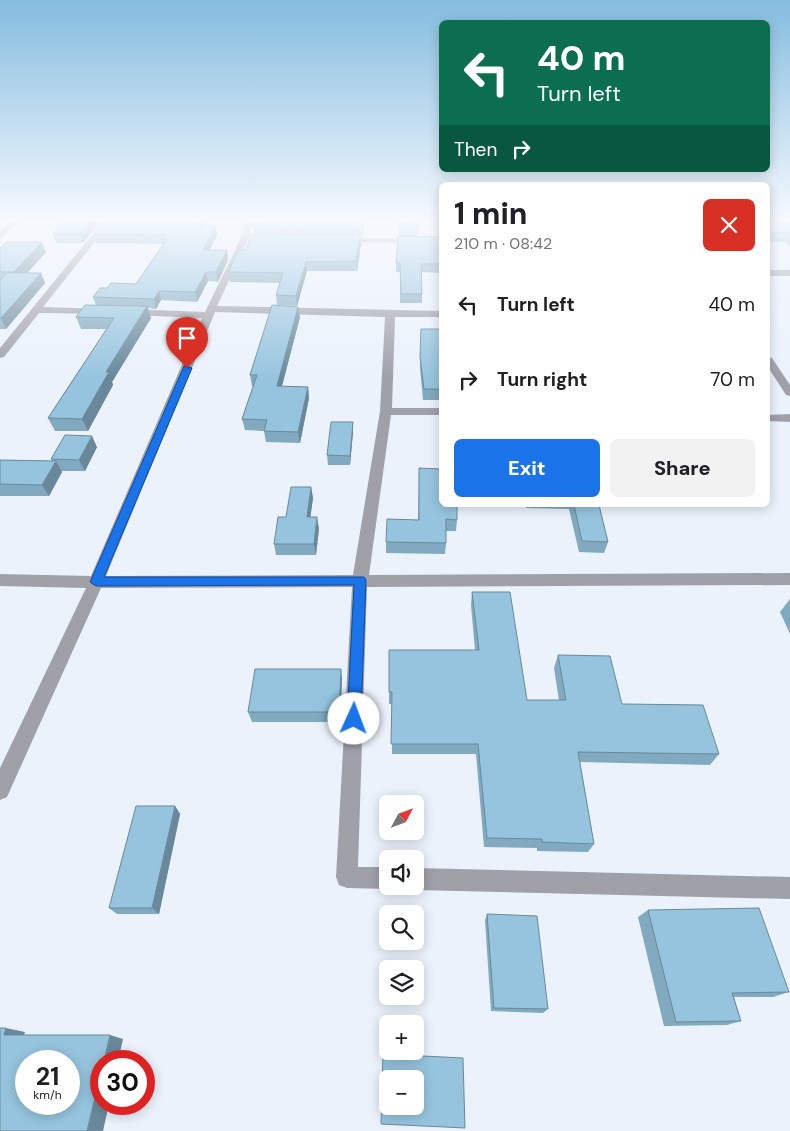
<!DOCTYPE html>
<html lang="en">
<head>
<meta charset="utf-8">
<style>
  :root { --surface:#fff; --page:#f2f2f2; --text:#202124; --muted:#757577; --accent:#1a73e8 }
  body { margin:0; font-family:"DM Sans",sans-serif; background:var(--page); color:var(--text); height:100vh; display:flex; flex-direction:column; font-size:19px; white-space:nowrap }
  * { box-sizing:border-box; margin:0 }
  p { font-size:16px; color:var(--muted) }
  .icon { flex:none; width:28px; height:28px; fill:none; stroke:currentColor; stroke-width:2; stroke-linecap:round; stroke-linejoin:round }
  .map { position:relative; flex:1; overflow:hidden }
  .panel { position:absolute; left:439px; top:182px; width:331px; height:325px; display:flex; flex-direction:column; background:var(--surface); border-radius:8px; box-shadow:0 2px 12px #0003 }
  .panel>* { flex:none }
  .banner { position:absolute; left:439px; top:20px; width:331px; height:152px; border-radius:8px; box-shadow:0 2px 12px #0003; background:#0b6e4f; color:#fff; overflow:hidden }
  .needle { width:32px; rotate:49deg }
  .tools { position:absolute; left:379px; top:795px; display:grid; gap:10px }
  .tools a { display:grid; place-items:center; width:45px; height:45px; border-radius:8px; background:var(--surface); box-shadow:0 2px 12px #0003; font-size:25px }
  .speed { position:absolute; left:15px; top:1050px; display:flex; gap:10px; font-size:25px; font-weight:700; text-align:center }
  .speed>* { display:grid; place-content:center; width:65px; height:65px; border-radius:50%; background:var(--surface); box-shadow:0 2px 12px #0003; line-height:1 }
  .speed small { font-size:12px; font-weight:400 }
  .speed .limit { border:8px solid #d22; background:#fff; color:#111 }
  .pin { position:absolute; display:grid; place-items:center; width:42px; height:42px; color:#fff; margin:-51px -21px; border-radius:50% 50% 50% 0; rotate:-45deg; box-shadow:0 0 5px #0007 }
  .pin .icon { rotate:45deg }
  .me { position:absolute; width:55px; margin:-28px; rotate:2deg; stroke-linejoin:round; filter:drop-shadow(0 0 4px #0008) }
  .turn { display:flex; align-items:center; gap:18px; height:105px; padding:0 15px; font-size:22px }
  .turn .icon { width:65px; height:65px; stroke-width:2.5 }
  .turn b { display:block; font-size:35px; line-height:42px }
  .then { display:flex; align-items:center; height:48px; padding:0 15px; background:#0003; gap:10px; font-size:19px }
  .round { display:grid; place-items:center; flex:none; width:52px; height:52px; border-radius:8px; background:var(--page) }
  .overview { display:flex; align-items:center; justify-content:space-between; height:85px; padding:0 15px }
  h1 { font-size:30px; font-weight:800; line-height:38px }
  .primary-button { display:flex; gap:10px; margin-top:auto; padding:10px 15px }
  .primary-button a { flex:1; height:58px; border-radius:8px; background:var(--accent); color:#fff; font-size:20px; font-weight:800; line-height:58px; text-align:center }
  .primary-button a+a { background:var(--page); color:var(--text) }
  ul { padding:0; list-style:none }
  li { display:flex; align-items:center; gap:15px; height:75px; padding:0 15px }
  li div { flex:1 }
  li b { display:block; font-size:19px }
  li em { font-style:normal }
  .map>svg:first-child { display:block }
</style>
</head>
<body>
<div class="map">
<svg width="790" height="1131" viewBox="0 0 790 1131">
  <rect width="100%" height="100%" fill="#ebf2fc"/>
  <g fill="none" stroke-linecap="round" stroke-linejoin="round">
    <!-- street -->
    <g fill="#a0a0a9" fill-rule="evenodd">
      <path d="M13,219H22L0,239V232Z"/>
      <path d="M105,219H113L43,307L102,309L107,312L105,314L39,313L4,357L0,358V348Z"/>
      <path d="M246,219H254L248,240L217,306L441,311V317H395L392,408H441V415H391L369,575L790,573V585L367,587L358,867H388V886H394L388,889L347,888L339,885L336,877L352,587L101,588L7,797L0,800V768L86,588L0,586V574L91,576L202,318L130,315L125,312L130,309L205,312L240,240ZM215,312L385,317L380,411L353,575L106,576Z"/>
      <path d="M337,238L441,239V243L340,242H337Z"/>
      <rect x="768" y="270" width="22" height="6"/>
      <path d="M768,357L772,358L790,385V396L786,395L768,367Z"/>
      <path d="M790,414V422L768,421V415Z"/>
      <path d="M415,868L790,877V899L415,890L407,886H415Z"/>
    </g>
  </g>
  <!-- wall -->
  <g fill="#81a9bf">
    <path d="M65,219H102L83,243H56L53,234Z"/>
    <path d="M261,219H365L362,237H361V244L357,271H307L297,306L277,305L276,295L280,283L230,282L228,272L246,250L255,234L254,228L260,222Z"/>
    <path d="M418,219L417,236L441,237V273L422,272V303H400V272H396V263L399,232Z"/>
    <path d="M768,219H790V247L786,242H768Z"/>
    <path d="M204,226H215L217,235L209,250H227L228,260L218,282L208,281L197,302L161,300L156,309L148,308L151,318L112,382L113,385L88,431H55L48,418L106,329H81L76,317L96,305L93,297L107,288L136,284L163,244L96,243L93,234Z"/>
    <path d="M0,248L46,252L27,273H41L45,283L6,329H0Z"/>
    <path d="M300,317L282,386L308,387L309,398L300,443L266,442L264,431L245,430L242,419L253,386H252L250,375Z"/>
    <path d="M421,329H441V400H423L420,368Z"/>
    <path d="M353,422V432L350,465H328L327,455Z"/>
    <path d="M97,447L85,471H61L62,472L49,496H0V460L52,461L51,459Z"/>
    <path d="M419,468L457,520L456,531H446V543L445,554L386,553V542L418,520Z"/>
    <path d="M311,487L313,498L310,517L319,528L316,555H276L274,544L286,517Z"/>
    <path d="M526,505H599L608,542L604,553L579,552L569,509L526,508Z"/>
    <path d="M472,592L527,700H559L554,668L558,655L622,704L719,754L710,765L580,762L594,844L588,852L537,851V848L484,847L476,754H392V704H389V650H475L471,605Z"/>
    <path d="M790,599V634L780,612Z"/>
    <path d="M342,679L340,722H252L248,712Z"/>
    <path d="M175,806L180,814L159,914H117L109,908Z"/>
    <path d="M648,910L789,992L773,997H734L741,1021L727,1025L664,1026L638,917Z"/>
    <path d="M487,914L548,1009L543,1013L491,1011L485,920Z"/>
  </g>
  <!-- shaded-wall -->
  <g fill="#69899b">
    <path d="M92,219H102L83,243L80,234Z"/>
    <path d="M200,219H207L199,235L197,226Z"/>
    <path d="M363,219H365L362,237V229Z"/>
    <path d="M215,226L217,235L205,260L203,250Z"/>
    <path d="M360,235L361,244L357,271L356,261Z"/>
    <path d="M42,242L46,252L19,282L14,272Z"/>
    <path d="M227,250L228,260L218,282L216,272Z"/>
    <path d="M306,262L307,271L297,306L296,296Z"/>
    <path d="M206,272L208,281L197,302L195,292Z"/>
    <path d="M41,273L45,283L6,329L1,318Z"/>
    <path d="M159,291L161,300L156,309L154,299Z"/>
    <path d="M147,306L151,318L112,382L113,385L88,431L82,419L106,372Z"/>
    <path d="M298,307L300,317L279,397L277,386Z"/>
    <path d="M308,387L309,398L300,443L298,432Z"/>
    <path d="M353,422V432L350,465V456Z"/>
    <path d="M92,436L97,447L85,471L79,460Z"/>
    <path d="M56,461L62,472L49,496L42,485Z"/>
    <path d="M311,487L313,498L309,528L307,517Z"/>
    <path d="M317,517L319,528L316,555L314,544Z"/>
    <path d="M341,669L342,679L340,722L339,712Z"/>
    <path d="M175,806L180,814L159,914L152,908Z"/>
    <path d="M6,1028L25,1032L23,1038L4,1035Z"/>
    <path d="M110,1035L123,1039L118,1061H104Z"/>
    <path d="M101,1072V1104H109L103,1131H87Z"/>
  </g>
  <!-- building -->
  <g fill="#96c4de" stroke="#69899b" fill-rule="evenodd">
    <path d="M65,219H92L80,234H53Z"/>
    <path d="M105,219H200L197,226H215L203,250H227L216,272H206L195,292L159,291L154,299L93,297L100,288H107L111,283L136,284L167,239H163L166,235L93,234Z"/>
    <path d="M261,219H363L362,229L254,228L255,222H260Z"/>
    <path d="M400,219H417V232H399Z"/>
    <path d="M768,219H790V233L768,232Z"/>
    <path d="M251,234L360,235L356,261L306,262L296,296L276,295L283,273L228,272L239,250H246Z"/>
    <path d="M398,236L441,237V264H421L422,294H401L400,263H396Z"/>
    <path d="M6,242H42L14,272H0V248Z"/>
    <path d="M7,273H41L1,318H0V280Z"/>
    <path d="M85,305L147,306L106,372H109L82,419L48,418L114,318L76,317Z"/>
    <path d="M272,305L298,307L277,386L308,387L298,432L264,431L267,420L242,419L257,375H250Z"/>
    <path d="M421,329H441V389H424L420,357Z"/>
    <path d="M331,422H353L350,456L327,455Z"/>
    <path d="M65,435L92,436L79,460L51,459Z"/>
    <path d="M0,460L56,461L42,485L0,484Z"/>
    <path d="M419,468L441,469V505H457V520L446,519V543L386,542L387,519L419,520Z"/>
    <path d="M291,487H311L307,517H317L314,544H274L278,517H286Z"/>
    <path d="M574,505H599L608,542L582,541Z"/>
    <path d="M472,592H510L527,700H566L558,655L610,656L622,704L703,705L719,754L578,752L594,844L542,842V839L487,838L478,744H391L392,692H389V650H479Z"/>
    <path d="M255,669H341L339,712H248Z"/>
    <path d="M136,806H175L152,908H109Z"/>
    <path d="M759,908L789,992L732,993L741,1021L676,1022L648,910Z"/>
    <path d="M487,914L537,916L548,1009L494,1008Z"/>
    <path d="M0,1028H6L4,1035H110L104,1061H101V1072L87,1131H0ZM26,1061H69V1104H26Z"/>
    <path d="M383,1054L463,1058L465,1128L381,1124ZM388,1079H415V1106H388Z"/>
  </g>
  <!-- sky -->
  <linearGradient id="sky" x2="0" y2="1"><stop stop-color="#84bcdf"/><stop offset="0.58" stop-color="#f6f9fe"/><stop offset="1" stop-color="#f6f9fe" stop-opacity="0"/></linearGradient>
  <rect width="790" height="378" fill="url(#sky)"/>
  <!-- route -->
  <path fill="#1a73e8" stroke="#114b97" d="M184,366L192,368L104,577H364L366,580L361,719L359,724L354,725L349,724L347,719L354,585L96,586L90,582Z"/>
</svg>
<div class="tools">
<a><svg class="needle" viewBox="-14 -14 28 28"><path d="M0-13l5 13h-10z" fill="#e53935"/><path d="M0 13l5-13h-10z" fill="#757577"/></svg></a>
<a><svg class="icon" aria-label="sound" viewBox="0 0 24 24"><path d="M4 9h4l5-4v14l-5-4H4zM17 9q2 3 0 6"/></svg></a>
<a><svg class="icon" aria-label="search" viewBox="0 0 24 24"><circle cx="10" cy="10" r="6"/><path d="M15 15l6 6"/></svg></a>
<a><svg class="icon" aria-label="layers" viewBox="0 0 24 24"><path d="M12 4l9 5-9 5-9-5zM3 14l9 5 9-5"/></svg></a>
<a>+</a>
<a>−</a>
</div>
<div class="speed"><div>21<small>km/h</small></div><div class="limit">30</div></div>
<div class="pin" style="left:187px;top:368px;background:#d93025"><svg class="icon" aria-label="arrive" viewBox="0 0 24 24"><path d="M6 21V4h12l-3 4 3 4H6"/></svg></div>
<svg class="me" style="left:354px;top:719px" viewBox="-20 -20 40 40"><circle r="19" fill="#fff"/><path d="M0-13L10 11 0 6-10 11z" fill="#1a73e8"/></svg>
<div class="banner">
<div class="turn"><svg class="icon" aria-label="left" viewBox="0 0 24 24"><path d="M17 20v-9H6M10 6l-5 5 5 5"/></svg><div><b>40 m</b>Turn left</div></div>
<div class="then">Then<svg class="icon" aria-label="right" viewBox="0 0 24 24"><path d="M7 20v-9h11M14 6l5 5-5 5"/></svg></div>
</div>
<section class="panel">
<div class="overview"><div><h1>1 min</h1><p>210 m · 08:42</p></div><a class="round" style="background:#d93025;color:#fff"><svg class="icon" aria-label="close" viewBox="0 0 24 24"><path d="M6 6l12 12M18 6L6 18"/></svg></a></div>
<ul>
<li><svg class="icon" aria-label="left" viewBox="0 0 24 24"><path d="M17 20v-9H6M10 6l-5 5 5 5"/></svg><div><b>Turn left</b></div><em>40 m</em></li>
<li><svg class="icon" aria-label="right" viewBox="0 0 24 24"><path d="M7 20v-9h11M14 6l5 5-5 5"/></svg><div><b>Turn right</b></div><em>70 m</em></li>
</ul>
<div class="primary-button"><a>Exit</a><a>Share</a></div>
</section>
</div>
</body>
</html>
